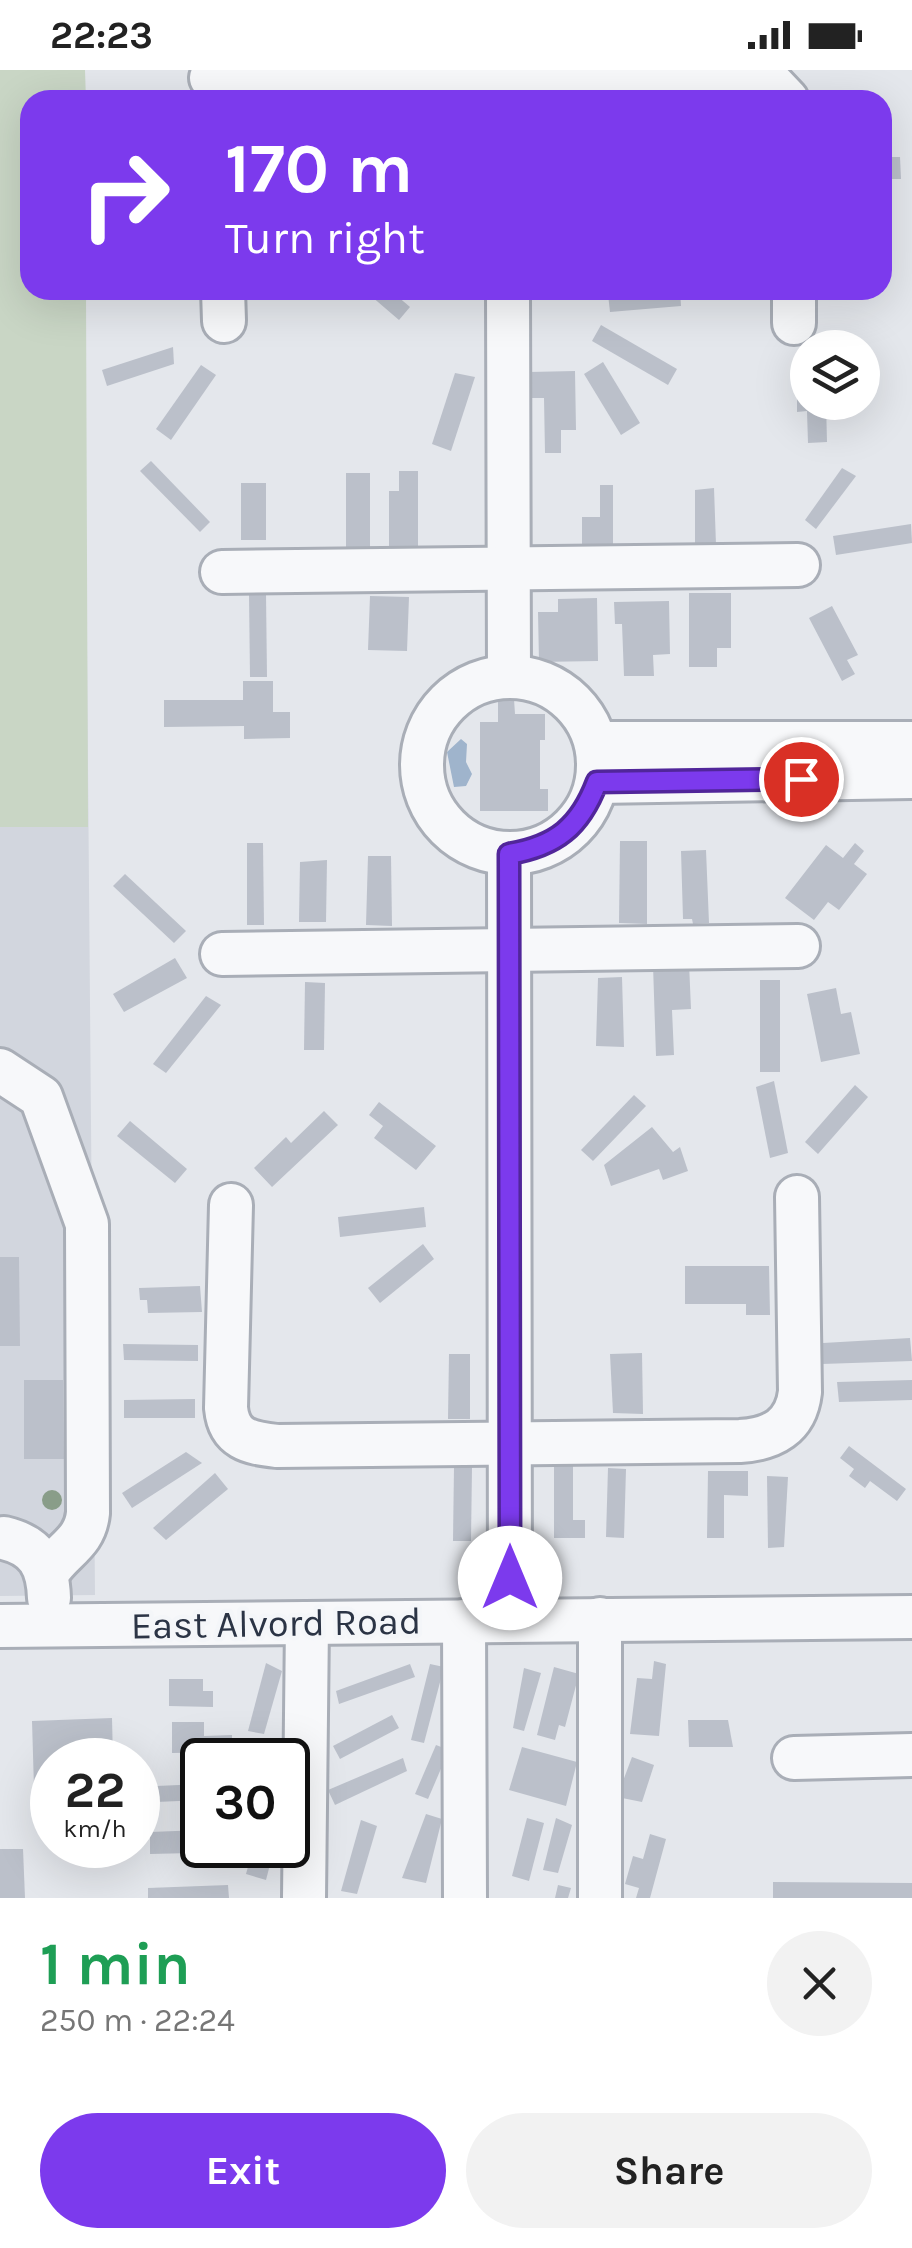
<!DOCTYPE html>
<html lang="en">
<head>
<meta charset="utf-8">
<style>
  :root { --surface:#fff; --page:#f2f2f2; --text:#222; --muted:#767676; --accent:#7c3aed }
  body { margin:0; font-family:Karla,sans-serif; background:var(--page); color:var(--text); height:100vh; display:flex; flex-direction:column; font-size:38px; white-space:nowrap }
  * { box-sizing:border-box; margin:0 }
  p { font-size:32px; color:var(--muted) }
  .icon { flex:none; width:55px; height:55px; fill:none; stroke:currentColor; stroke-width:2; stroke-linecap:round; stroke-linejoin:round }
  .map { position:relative; height:1828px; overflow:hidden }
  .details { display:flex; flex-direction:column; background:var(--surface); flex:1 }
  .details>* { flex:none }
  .top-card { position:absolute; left:20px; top:20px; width:872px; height:210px; border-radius:30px; box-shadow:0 10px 40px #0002; background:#7c3aed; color:#fff; overflow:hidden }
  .fabs { position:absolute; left:790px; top:260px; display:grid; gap:20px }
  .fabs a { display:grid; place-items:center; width:90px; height:90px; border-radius:50%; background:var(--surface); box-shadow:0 10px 40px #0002; font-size:50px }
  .speed { position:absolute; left:30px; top:1668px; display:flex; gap:20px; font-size:50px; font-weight:700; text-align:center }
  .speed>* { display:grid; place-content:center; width:130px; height:130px; border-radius:50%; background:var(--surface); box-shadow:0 10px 40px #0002; line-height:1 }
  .speed small { font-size:25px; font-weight:400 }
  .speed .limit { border:5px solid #111; border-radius:15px; background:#fff; color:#111 }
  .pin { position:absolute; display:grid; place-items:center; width:85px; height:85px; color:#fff; margin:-42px; border:5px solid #fff; border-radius:50%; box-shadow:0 2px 10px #0007 }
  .me { position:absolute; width:110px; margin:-55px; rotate:0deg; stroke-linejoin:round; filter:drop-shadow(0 0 8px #0008) }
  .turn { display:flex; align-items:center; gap:35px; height:210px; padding:0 40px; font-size:45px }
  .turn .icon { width:130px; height:130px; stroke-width:2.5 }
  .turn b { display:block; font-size:70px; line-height:85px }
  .round { display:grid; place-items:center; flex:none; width:105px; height:105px; border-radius:52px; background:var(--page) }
  .summary { display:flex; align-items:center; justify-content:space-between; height:170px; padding:0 40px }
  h1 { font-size:60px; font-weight:700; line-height:75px; color:#1e9e55 }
  .cta { display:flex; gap:20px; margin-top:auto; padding:20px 40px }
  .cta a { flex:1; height:115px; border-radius:60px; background:var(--accent); color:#fff; font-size:40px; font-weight:700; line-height:115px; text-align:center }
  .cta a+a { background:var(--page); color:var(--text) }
  .status { display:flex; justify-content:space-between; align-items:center; height:70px; padding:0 50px; background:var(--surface); direction:ltr }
  .status svg { height:28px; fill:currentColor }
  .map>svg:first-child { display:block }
</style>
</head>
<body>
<div class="status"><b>22:23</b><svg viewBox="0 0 49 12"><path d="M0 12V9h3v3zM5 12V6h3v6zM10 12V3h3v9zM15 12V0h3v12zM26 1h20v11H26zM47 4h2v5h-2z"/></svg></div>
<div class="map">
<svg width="912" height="1828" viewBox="0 0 912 1828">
  <rect width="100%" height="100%" fill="#e4e7ec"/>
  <!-- built -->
  <path fill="#d2d6de" d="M0,0L30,30V220L86,460L95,1525L0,1526Z"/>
  <!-- green -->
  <path fill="#c9d6c5" d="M0,0H85L86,30H30V220H86L88,757H0Z"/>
  <!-- water -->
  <path fill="#9fb4cc" d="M461,669L467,674L466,692L472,704L466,716L454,717L447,682Z"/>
  <!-- building -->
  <g fill="#bbc0ca">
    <path d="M882,87H900L901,109H882Z"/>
    <path d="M364,220H390L410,237L399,250Z"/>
    <path d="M680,220L681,236L610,242L608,224Z"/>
    <path d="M601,255L677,299L668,315L592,271Z"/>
    <path d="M173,277L174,294L107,316L102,300Z"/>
    <path d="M603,292L640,353L621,365L584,304Z"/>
    <path d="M201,295L216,305L171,370L156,359Z"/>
    <path d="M797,299H808V332H826L827,372L808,373L807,341L797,342Z"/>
    <path d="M575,301L576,360H561V383H545L544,328H529V302Z"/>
    <path d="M455,303L475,307L451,381L432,374Z"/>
    <path d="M151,391L210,452L200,462L140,401Z"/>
    <path d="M842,398L856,406L816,459L805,450Z"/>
    <path d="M399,401H418V481H389V421H399Z"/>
    <rect x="346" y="403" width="24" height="74"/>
    <rect x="241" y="413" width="25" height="57"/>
    <path d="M600,415H613V476H582V447H600Z"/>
    <path d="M714,418L716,475L695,476V420Z"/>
    <path d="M911,454L912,473L836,485L833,466Z"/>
    <path d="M689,523H731V578H717V597H689Z"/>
    <path d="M249,524H266L267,607H250Z"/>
    <path d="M370,526L409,527L407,581L368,580Z"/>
    <path d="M597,528L598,591L539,592L538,542H558V529Z"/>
    <path d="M669,531L670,584L653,585L654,606H624L622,554H615L614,532Z"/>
    <path d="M832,536L858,585L847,590L855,604L842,611L809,548Z"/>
    <path d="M243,611H273V642H290V668L244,669V656L164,657V630H243Z"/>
    <path d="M498,629H514L515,644H545V670H540V719H548V741H480V652H498Z"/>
    <path d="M620,771H647V854L619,853Z"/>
    <path d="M247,773H263L264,855H247Z"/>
    <path d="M855,773L864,781L854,794L867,804L839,840L828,832L814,850L785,828L826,775L843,788Z"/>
    <path d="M706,780L709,853L693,854L692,849H683L681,781Z"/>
    <path d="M368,786H391L392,856L366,855Z"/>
    <path d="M327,790L326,852H299L300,792Z"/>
    <path d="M125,804L186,861L174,873L113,816Z"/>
    <path d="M175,888L187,908L124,942L113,924Z"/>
    <path d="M689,893L691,939L672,940L674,985L656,986L653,895Z"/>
    <path d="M622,907L624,977L596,976L598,908Z"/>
    <rect x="760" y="910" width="20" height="92"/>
    <path d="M305,912L325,913L324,980H304Z"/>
    <path d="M836,918L841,944L851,942L860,984L821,992L807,924Z"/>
    <path d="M206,926L221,935L166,1003L153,994Z"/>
    <path d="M774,1011L788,1083L770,1088L756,1017Z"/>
    <path d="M855,1015L868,1027L818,1084L805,1072Z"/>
    <path d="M634,1025L646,1036L593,1091L581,1080Z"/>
    <path d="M379,1032L436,1076L416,1100L374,1068L383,1056L369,1045Z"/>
    <path d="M324,1041L338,1055L272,1117L254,1098L286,1067L291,1073Z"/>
    <path d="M130,1051L187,1099L175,1113L117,1066Z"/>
    <path d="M652,1057L673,1082L680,1077L688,1101L663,1110L659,1099L611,1116L604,1095Z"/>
    <path d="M424,1137L426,1157L340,1167L338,1147Z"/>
    <path d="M423,1174L434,1189L380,1233L368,1218Z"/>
    <path d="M0,1187H19L20,1276H0Z"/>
    <path d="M685,1196H769L770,1245H746V1234H685Z"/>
    <path d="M200,1216L202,1242L148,1243L147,1230H140L139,1218Z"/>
    <path d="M910,1268L912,1291L822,1294L823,1273Z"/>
    <path d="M123,1274L198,1275V1291L124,1290Z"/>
    <path d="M642,1283L643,1344L613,1343L610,1284Z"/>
    <path d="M449,1284H470V1349H448Z"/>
    <path d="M24,1310H63L64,1389H24Z"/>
    <path d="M912,1310V1330L839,1332L837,1312Z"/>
    <path d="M195,1329V1348H124V1330Z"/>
    <path d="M849,1376L906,1419L897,1431L870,1411L865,1418L849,1406L854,1399L840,1388Z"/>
    <path d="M186,1382L202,1393L132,1438L122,1423Z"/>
    <path d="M554,1391H573V1450H585V1468H554Z"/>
    <path d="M454,1397H472L471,1471H453Z"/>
    <path d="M608,1398L626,1399L624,1468L606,1467Z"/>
    <path d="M708,1401H748V1426L724,1425V1468H707Z"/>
    <path d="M215,1403L228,1419L166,1470L153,1458Z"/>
    <path d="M767,1406L788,1407L784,1477L768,1478Z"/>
    <path d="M654,1591L666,1594L659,1666L630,1664L637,1608L652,1609Z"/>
    <path d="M266,1593L282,1601L264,1664L248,1661Z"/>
    <path d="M410,1594L415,1607L339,1634L336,1621Z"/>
    <path d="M430,1594L444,1597L424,1673L411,1670Z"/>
    <path d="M554,1597L579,1604L565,1657L559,1655L555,1670L537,1665Z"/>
    <path d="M524,1598L541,1603L524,1661L513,1658Z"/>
    <path d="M169,1609H203V1621H213V1637L169,1636Z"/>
    <path d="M392,1645L399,1658L340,1689L333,1676Z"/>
    <path d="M112,1648L113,1690H52V1717L34,1718L32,1651Z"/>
    <path d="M688,1650H728L733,1677H689Z"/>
    <path d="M172,1652H204V1666L232,1665V1682L172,1683Z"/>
    <path d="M249,1671L279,1678L276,1690L245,1686Z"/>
    <path d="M436,1675L449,1680L428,1729L415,1724Z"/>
    <path d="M522,1677L577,1692L566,1736L509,1720Z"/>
    <path d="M632,1687L654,1695L642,1732L617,1727Z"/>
    <path d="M403,1688L407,1701L335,1735L328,1720Z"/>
    <path d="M202,1714V1730L156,1732V1716Z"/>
    <path d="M426,1744L442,1749L426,1813L402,1808Z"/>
    <path d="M527,1748L544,1753L529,1811L512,1806Z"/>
    <path d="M556,1748L572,1755L558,1803L543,1800Z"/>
    <path d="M361,1750L377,1756L357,1824L341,1821Z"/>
    <path d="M202,1760V1775H234V1782L150,1784V1762Z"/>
    <path d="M650,1764L666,1769L650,1828H636L639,1818L625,1814L633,1786L643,1789Z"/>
    <path d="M254,1775H275L266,1810L246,1804Z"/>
    <path d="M0,1779H23L25,1828H0Z"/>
    <path d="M773,1812L912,1813V1828H773Z"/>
    <path d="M228,1815L229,1828H148V1818Z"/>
    <path d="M558,1815L571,1818L568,1828H555Z"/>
  </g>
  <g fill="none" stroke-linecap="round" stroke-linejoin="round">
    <defs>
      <g id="minor">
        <path d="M211,8L226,25L251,14L267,13L751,10L771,13L787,30"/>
        <path d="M223,220L224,251"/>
        <path d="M508,220L509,607"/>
        <path d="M794,220V253"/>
        <path d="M222,502L798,495"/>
        <circle cx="510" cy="695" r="88"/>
        <path d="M596,673H912"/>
        <path d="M597,712L912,707"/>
        <path d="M509,784L510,1550"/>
        <path d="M222,884L798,876"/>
        <path d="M0,1000L41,1027L87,1154L88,1443C85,1473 63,1479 48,1502"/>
        <path d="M231,1135L226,1338C229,1369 249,1373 277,1376L740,1371C772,1369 796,1357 800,1322L797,1127"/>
        <path d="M4,1468C38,1476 48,1496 49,1528"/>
        <path d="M464,1551L465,1828"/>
        <path d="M0,1556L912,1547"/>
        <path d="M794,1688L912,1685"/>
        <path d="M304,1828L307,1553"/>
        <path d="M600,1828V1549"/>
      </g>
    </defs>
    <!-- minor casing -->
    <use href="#minor" stroke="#a9aeb7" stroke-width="48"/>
    <!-- minor -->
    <use href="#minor" stroke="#f7f8fa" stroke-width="42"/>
  </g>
  <!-- trees -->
  <circle fill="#899d89" cx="52" cy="1430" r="10"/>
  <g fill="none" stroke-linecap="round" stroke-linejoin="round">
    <defs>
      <path id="route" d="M510,1508L509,784C556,776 580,757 597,712L801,709"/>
    </defs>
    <!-- route casing -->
    <use href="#route" stroke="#51269a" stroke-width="25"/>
    <!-- route -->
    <use href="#route" stroke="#7c3aed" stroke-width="18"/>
  </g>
  <g text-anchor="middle" stroke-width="9" stroke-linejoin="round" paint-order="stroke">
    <!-- street labels -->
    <g font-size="38" fill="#2b3445" stroke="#f4f6f9">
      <text transform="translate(276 1553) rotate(-1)" y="13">East Alvord Road</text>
    </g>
  </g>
</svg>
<div class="fabs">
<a><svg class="icon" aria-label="layers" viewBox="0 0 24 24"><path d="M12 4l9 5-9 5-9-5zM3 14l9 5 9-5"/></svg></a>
</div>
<div class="speed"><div>22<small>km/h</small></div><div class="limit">30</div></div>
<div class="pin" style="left:801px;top:709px;background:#d93025"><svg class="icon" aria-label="arrive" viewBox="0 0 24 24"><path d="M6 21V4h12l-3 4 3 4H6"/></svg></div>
<svg class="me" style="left:510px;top:1508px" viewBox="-20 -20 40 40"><circle r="19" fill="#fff"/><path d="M0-13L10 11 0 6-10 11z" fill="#7c3aed"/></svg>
<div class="top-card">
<div class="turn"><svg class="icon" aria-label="right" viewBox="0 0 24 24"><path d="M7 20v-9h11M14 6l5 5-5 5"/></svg><div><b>170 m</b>Turn right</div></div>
</div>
</div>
<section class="details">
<div class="summary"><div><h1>1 min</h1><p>250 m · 22:24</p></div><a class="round"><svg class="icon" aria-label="close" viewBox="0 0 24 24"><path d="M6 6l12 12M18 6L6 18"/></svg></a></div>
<div class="cta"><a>Exit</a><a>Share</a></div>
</section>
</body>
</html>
